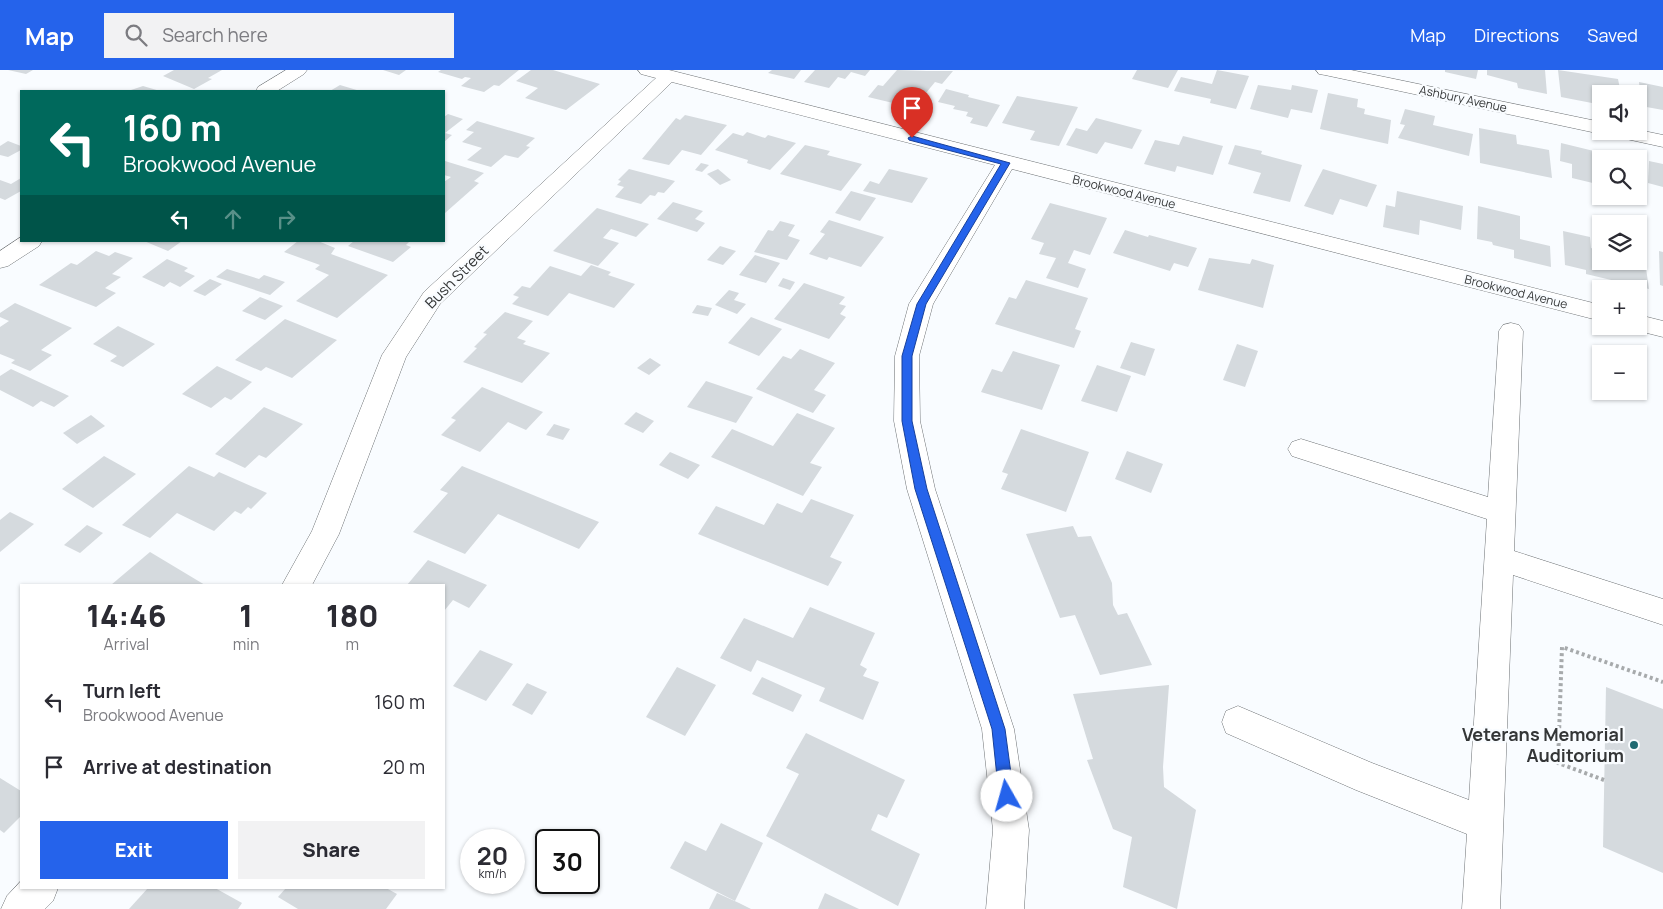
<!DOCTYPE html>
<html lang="en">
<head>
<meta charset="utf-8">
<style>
  :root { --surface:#fff; --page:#f2f2f3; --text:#2b2b33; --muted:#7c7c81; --accent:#2563eb }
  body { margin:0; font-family:Manrope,sans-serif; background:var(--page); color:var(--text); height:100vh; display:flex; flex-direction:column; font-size:19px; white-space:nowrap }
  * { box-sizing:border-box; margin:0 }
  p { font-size:16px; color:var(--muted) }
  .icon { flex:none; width:28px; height:28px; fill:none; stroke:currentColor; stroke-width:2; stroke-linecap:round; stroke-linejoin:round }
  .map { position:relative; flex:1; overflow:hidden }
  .sheet { position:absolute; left:20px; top:514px; width:425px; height:305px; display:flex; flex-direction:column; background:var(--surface); border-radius:0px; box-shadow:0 1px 4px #0004 }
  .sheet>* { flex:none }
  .guide { position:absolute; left:20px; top:20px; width:425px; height:152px; border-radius:0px; box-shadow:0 1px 4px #0004; background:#00695c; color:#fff; overflow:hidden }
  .tools { position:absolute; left:1592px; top:15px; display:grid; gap:10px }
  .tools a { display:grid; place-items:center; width:55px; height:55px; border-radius:0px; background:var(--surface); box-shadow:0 1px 4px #0004; font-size:25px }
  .speed { position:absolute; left:460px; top:759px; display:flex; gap:10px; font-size:25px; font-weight:700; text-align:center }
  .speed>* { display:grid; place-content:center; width:65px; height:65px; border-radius:50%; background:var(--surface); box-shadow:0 1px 4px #0004; line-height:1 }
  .speed small { font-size:12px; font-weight:400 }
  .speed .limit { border:2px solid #111; border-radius:8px; background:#fff; color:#111 }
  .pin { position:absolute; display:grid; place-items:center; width:42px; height:42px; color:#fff; margin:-51px -21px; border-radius:50% 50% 50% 0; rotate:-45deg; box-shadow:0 0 5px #0007 }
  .pin .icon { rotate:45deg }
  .me { position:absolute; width:55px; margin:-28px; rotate:353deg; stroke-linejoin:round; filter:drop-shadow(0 0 4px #0008) }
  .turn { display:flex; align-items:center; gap:18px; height:105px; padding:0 20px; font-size:22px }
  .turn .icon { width:65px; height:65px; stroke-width:2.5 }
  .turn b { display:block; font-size:35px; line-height:42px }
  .lanes { display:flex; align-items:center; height:48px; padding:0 20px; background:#0003; justify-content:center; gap:25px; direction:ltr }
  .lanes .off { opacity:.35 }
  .eta { display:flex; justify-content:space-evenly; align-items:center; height:85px; text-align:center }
  .eta b { font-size:30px; font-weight:800; line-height:35px }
  .primary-button { display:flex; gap:10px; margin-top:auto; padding:10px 20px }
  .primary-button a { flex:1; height:58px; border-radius:0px; background:var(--accent); color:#fff; font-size:20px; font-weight:800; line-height:58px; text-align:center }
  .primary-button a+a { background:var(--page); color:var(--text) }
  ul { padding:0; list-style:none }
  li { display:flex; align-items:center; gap:15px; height:65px; padding:0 20px }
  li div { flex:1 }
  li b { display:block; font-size:19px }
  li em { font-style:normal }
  header { display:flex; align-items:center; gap:30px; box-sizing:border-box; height:70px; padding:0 25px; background:var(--accent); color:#fff }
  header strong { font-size:24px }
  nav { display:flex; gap:28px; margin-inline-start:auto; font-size:18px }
  .search { width:350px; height:45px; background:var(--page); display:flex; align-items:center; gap:12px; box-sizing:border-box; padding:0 18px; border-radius:0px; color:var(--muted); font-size:19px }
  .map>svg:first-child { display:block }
</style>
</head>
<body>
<header>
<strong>Map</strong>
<div class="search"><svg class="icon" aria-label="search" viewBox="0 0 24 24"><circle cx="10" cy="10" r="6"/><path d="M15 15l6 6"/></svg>Search here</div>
<nav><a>Map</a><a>Directions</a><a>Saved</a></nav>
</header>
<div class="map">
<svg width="1663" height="839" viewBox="0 0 1663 839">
  <rect width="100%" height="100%" fill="#f9fcff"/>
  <!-- building -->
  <g fill="#d5dade">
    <path d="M8,0H33L26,4Z"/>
    <path d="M174,0H222L208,8L212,9L194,19L163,6Z"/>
    <path d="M383,0H406L399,5Z"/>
    <path d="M441,0H519L499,16L494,15L484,22L461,16L471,8L465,7L462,9L438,2Z"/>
    <path d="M531,0H553L600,14L566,40L525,28L538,18L516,11Z"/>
    <path d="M772,0H801L794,9L768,3Z"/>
    <path d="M815,0H870L865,6L851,2L845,9L838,7L829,18L804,12Z"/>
    <path d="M897,0L927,1H953L942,14L935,12L926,23L914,20L910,25L901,23L893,33L868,27L878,15L883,16Z"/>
    <path d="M1137,0H1178L1168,18L1132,9Z"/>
    <path d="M1217,0L1249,6L1236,39L1210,33L1211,29L1174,21L1181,7L1212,14Z"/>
    <path d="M1445,0H1478L1476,9L1445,2Z"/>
    <path d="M1487,0H1545L1547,24L1518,18L1517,13L1487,5Z"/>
    <path d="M1558,0L1618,9L1621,24H1601V33L1596,32L1597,34L1561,27Z"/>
    <path d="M1639,12L1663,17V40L1641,36Z"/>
    <path d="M340,15L360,21H330Z"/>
    <path d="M1258,15L1291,20L1292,15L1318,20L1312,43L1291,39L1288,48L1250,39Z"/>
    <path d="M143,16L160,21H128Z"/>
    <path d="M946,19L969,25L968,27L1000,35L987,57L970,53L973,48L966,46L968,42L953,39L955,36L938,32Z"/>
    <path d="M1328,23L1358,29L1357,37L1365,39L1364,44L1391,50L1388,74L1320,59Z"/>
    <path d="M1017,26L1078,37L1059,76L1030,70L1035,61L1002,53Z"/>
    <path d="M1405,39L1435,46L1433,55L1473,64L1469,86L1398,68L1405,55L1400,54Z"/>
    <path d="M448,44L463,49L445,63L452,65L444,72V47Z"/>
    <path d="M685,45L727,55L701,85L682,80L669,95L642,89L676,48L680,50Z"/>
    <path d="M1096,48L1142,60L1132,79L1105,72L1097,84L1066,75L1076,58L1087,61Z"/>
    <path d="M477,51L535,68L526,76L530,77L518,88L505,85L491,97L467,90L482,78L462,72L474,62L466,60Z"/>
    <path d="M1479,58L1516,65L1517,74L1549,80L1552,108L1480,93Z"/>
    <path d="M747,62L765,68L768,65L796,73L770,100L747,93L748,90L715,80L733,63L743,66Z"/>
    <path d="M1183,66L1223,76L1213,105L1177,96L1175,102L1144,94L1155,70L1179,75Z"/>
    <path d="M8,71L21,76V80L8,87L0,85V76Z"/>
    <path d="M1561,73L1598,82L1597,91L1601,92V115L1572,108V94L1560,91Z"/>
    <path d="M805,75L830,81L827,85L862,94L841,121L780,104Z"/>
    <path d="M1235,75L1262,81L1261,84L1302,95L1290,132L1253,123L1261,103L1228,94Z"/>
    <path d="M445,91L484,103L474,111L479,113L445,143L444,112L451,107L444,105Z"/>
    <path d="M1649,91L1663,94V117L1648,113Z"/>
    <path d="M701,93L709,95L702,102L695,100Z"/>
    <path d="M629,99L675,111L664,123L658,122L655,126L650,125L641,134L615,127L624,117L617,115L621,111L618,110Z"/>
    <path d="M718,99L731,110L720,115L707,104Z"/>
    <path d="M889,99L928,108L912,133L863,121L870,111L879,114Z"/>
    <path d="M1323,99L1377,115L1367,137L1340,129L1333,145L1304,136Z"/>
    <path d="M21,108V121L5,130L0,128V110L11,114Z"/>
    <path d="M851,121L876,128L860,151L835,143Z"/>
    <path d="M1397,121L1463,136L1461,160L1420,150L1419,165L1383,157L1386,135L1395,137Z"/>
    <path d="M673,132L703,141L695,149L705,153L697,162L657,149Z"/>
    <path d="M1050,133L1107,148L1090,185L1074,180L1068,193L1086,199L1078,218L1046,208L1056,188L1039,184L1044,173L1031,169Z"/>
    <path d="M1478,136L1520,146V169L1550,176L1551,197L1514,188V180L1493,175L1492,172L1477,169Z"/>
    <path d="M597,138L649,154L636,167L611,159L603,168L619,173L598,196L553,181Z"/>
    <path d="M829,150L884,167L861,197L829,187L827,190L809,184L825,164L820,162Z"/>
    <path d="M780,151L795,155L788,166L800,170L787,190L754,182L768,160L773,161Z"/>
    <path d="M1125,160L1148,167L1149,165L1197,178L1188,197L1174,193L1170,201L1113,183Z"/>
    <path d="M1563,161L1590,167L1591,178L1601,181V191H1645L1649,219L1586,204V200L1565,195Z"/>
    <path d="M144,171H182L168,181Z"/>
    <path d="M298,171H318L335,178L331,184L388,205L337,248L296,231L329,205L315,199L320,195L284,182Z"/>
    <path d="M354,171H410L406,175L411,177L393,192L348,176Z"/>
    <path d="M720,176L736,181L723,195L707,190Z"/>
    <path d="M96,181L109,186L115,182L133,188L112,204L121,207L105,218L116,223L96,237L39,215L71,193L77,195Z"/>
    <path d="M1659,181L1663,182V216L1660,215Z"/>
    <path d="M755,185L780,193L766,213L739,205Z"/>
    <path d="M1209,188L1250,194L1252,189L1274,195L1263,238L1198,220Z"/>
    <path d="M167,189L188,198L184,201L195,206L180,217L170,212L164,217L142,207Z"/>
    <path d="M591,195L611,202L608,205L635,214L614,238L569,223L548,246L512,234L519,227L513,225L522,216L530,218L550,196L581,206Z"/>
    <path d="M227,199L259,209L264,205L285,212L270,225L216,207Z"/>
    <path d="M783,208L795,212L790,220L778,216Z"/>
    <path d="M210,209L222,214L205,226L193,221Z"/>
    <path d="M1026,210L1088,228L1075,259L1081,261L1074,278L995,254L1009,227L1016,229Z"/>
    <path d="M804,213L845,227L839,234L846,236L840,244L846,247L829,269L774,249Z"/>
    <path d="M729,220L739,223L734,230L746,234L737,244L715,235Z"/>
    <path d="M260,227L283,236L265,250L242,241Z"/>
    <path d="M15,233L72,258L41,280L52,285L30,301L11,293L15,290L0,284V257L9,251L0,247V243Z"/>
    <path d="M697,235L712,238L708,246L692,243Z"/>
    <path d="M505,242L533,251L517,268L526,271L523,274L550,283L522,313L463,292L477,278L474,277L487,264L483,263Z"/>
    <path d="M751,247L782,259L759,286L728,273Z"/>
    <path d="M285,249L337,270L292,308L266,297L261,301L235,290Z"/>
    <path d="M118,256L155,274L123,297L110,291L117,286L93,274Z"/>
    <path d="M1131,272L1155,279L1145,306L1120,298Z"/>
    <path d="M1237,274L1258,281L1245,317L1223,310Z"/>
    <path d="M800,279L835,293L814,320L826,325L813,343L756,319L783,286L791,289Z"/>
    <path d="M1013,281L1060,295L1042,340L981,322L992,299L1002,302Z"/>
    <path d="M650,288L661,295L649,305L637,298Z"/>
    <path d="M1097,295L1131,306L1117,342L1081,331Z"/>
    <path d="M217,296L252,312L231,330L225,327L211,338L182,324Z"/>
    <path d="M11,299L69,326L54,337L41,331L33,337L0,320V306Z"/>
    <path d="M706,311L753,327L736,353L687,337Z"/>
    <path d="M482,317L543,342L526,360L508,352L480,382L441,365L456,350L451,348Z"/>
    <path d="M264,337L303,354L266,388L259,385L245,398L215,384Z"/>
    <path d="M636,342L654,351L643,363L624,354Z"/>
    <path d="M797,343L835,358L810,393L822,397L803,426L711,387L732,359L773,376Z"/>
    <path d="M91,345L105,356L77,374L63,363Z"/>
    <path d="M554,354L570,359L563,370L546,365Z"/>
    <path d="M1021,359L1089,382L1066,442L1001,419L1008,404L1002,402Z"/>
    <path d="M1127,381L1163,394L1151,423L1115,409Z"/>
    <path d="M670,382L700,395L688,409L659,395Z"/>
    <path d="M104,386L136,404L93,438L62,419Z"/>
    <path d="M189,396L214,407L219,402L267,423L251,439L248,437L241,444L235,441L214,461L177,443L150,468L122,455Z"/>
    <path d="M462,396L599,452L579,479L498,444L465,484L413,462L448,423L440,420Z"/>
    <path d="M811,429L854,445L830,487L842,492L828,516L698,464L716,436L764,455L777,433L802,443Z"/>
    <path d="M10,442L34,454L0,482V450Z"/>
    <path d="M87,455L103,463L80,483L64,475Z"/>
    <path d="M1073,456L1078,467L1091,466L1112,513L1113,535L1118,545L1127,543L1152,595L1100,605L1075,545L1060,548L1026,464Z"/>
    <path d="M150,482L205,515H111Z"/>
    <path d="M428,490L487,515L469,538L453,530L444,541V515H407Z"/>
    <path d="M810,537L875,563L860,595L867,599L863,606L879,612L863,650L819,631L825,618L757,590L751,602L720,588L744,548L793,568Z"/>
    <path d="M480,580L513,594L486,631L453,616Z"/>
    <path d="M677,597L716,615L685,666L646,647Z"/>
    <path d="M762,607L802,625L793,642L752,624Z"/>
    <path d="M527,613L547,622L532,645L512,635Z"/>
    <path d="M1169,615L1163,697L1164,717L1196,740L1177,839L1123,817L1132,767L1113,759L1087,690L1093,689L1073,624Z"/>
    <path d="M1606,617L1663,639V803L1603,777Z"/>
    <path d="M806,663L905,710L887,748L878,744L871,760L920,784L898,836L766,766L799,704L786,698Z"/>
    <path d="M0,708L21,721V746L4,763L0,760Z"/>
    <path d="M721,753L763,773L735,831L670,798L685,771L706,781Z"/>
    <path d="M148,818H215L242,833L238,839H129Z"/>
    <path d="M286,818H386L397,824L386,839H298L278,827Z"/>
    <path d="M717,823L739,833L751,839H709Z"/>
    <path d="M825,823L859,839H818Z"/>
  </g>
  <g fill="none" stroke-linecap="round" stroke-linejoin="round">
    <defs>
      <g id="minor">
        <path d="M286,0H307L304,4L277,21H256L258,17Z"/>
        <path d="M638,0H669L1601,235V251L1012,99L933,234L919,286L920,351L935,419L1014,659L1029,760L1024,839H986L993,760L982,659L907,419L894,351L895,286L909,234L995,95L672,12L440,234L406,287L339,464L312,515H282L312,461L382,285L424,222L656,8L641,4Z"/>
        <path d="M1316,0H1351L1601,52V61L1639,60L1663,65V77L1608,65L1606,62L1601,64L1325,5L1319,4Z"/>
        <path d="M21,167V171H42L39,176L8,196L0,198V181Z"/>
        <path d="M1639,245L1663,251V267L1631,259L1629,256H1639Z"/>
        <path d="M1511,253L1519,255L1523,261L1514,481L1663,529V555L1513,505L1500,839H1462L1467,764L1356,720L1226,663L1222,652L1226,641L1238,636L1372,693L1469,730L1487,449L1292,386L1288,379L1292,372L1301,369L1488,427L1499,261L1503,255Z"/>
        <path d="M21,811V818H58L53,831L45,839H1L7,826Z"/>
      </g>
    </defs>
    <!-- minor casing -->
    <use href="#minor" stroke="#6e7275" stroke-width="1"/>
    <!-- path -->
    <path stroke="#a7aaac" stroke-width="4" stroke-dasharray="3 3" stroke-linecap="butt" d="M1604,710L1558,693L1562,577L1663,612"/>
    <!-- minor -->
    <use href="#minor" fill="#fff" fill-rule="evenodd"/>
  </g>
  <!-- route -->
  <path fill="#2563eb" stroke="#184099" d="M912,66L1010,93L926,234L912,286V351L927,419L1005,659L1014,726L1012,732L1007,734L1002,732L999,726L992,659L915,419L902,351V286L917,234L1001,94L909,70L908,68Z"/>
  <!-- markers -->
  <circle fill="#1f6a72" stroke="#f9fcff" stroke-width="2" cx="1634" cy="675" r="5"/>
  <g text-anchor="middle" stroke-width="4.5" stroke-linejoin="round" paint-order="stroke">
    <!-- far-street labels -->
    <g font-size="12" fill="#343637" stroke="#f9fcff">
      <text transform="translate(1463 29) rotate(12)" y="4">Ashbury Avenue</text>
      <text transform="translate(1124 122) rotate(14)" y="4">Brookwood Avenue</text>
      <text transform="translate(1516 222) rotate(14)" y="4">Brookwood Avenue</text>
    </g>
    <!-- street labels -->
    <g font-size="15" fill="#343637" stroke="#f9fcff">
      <text transform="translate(457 207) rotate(-45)" y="5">Bush Street</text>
    </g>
    <!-- near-poi labels -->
    <g font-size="18" font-weight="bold" fill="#343637" stroke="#f9fcff" text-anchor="end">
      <text x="1624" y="671">Veterans Memorial<tspan x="1624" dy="21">Auditorium</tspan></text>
    </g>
  </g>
</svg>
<div class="tools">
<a><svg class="icon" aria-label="sound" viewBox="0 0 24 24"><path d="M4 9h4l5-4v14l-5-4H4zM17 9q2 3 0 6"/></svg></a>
<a><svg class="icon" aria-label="search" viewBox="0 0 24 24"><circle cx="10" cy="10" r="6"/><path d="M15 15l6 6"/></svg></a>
<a><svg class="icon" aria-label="layers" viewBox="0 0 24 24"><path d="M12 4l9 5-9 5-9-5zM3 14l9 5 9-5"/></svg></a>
<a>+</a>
<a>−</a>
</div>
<div class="speed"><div>20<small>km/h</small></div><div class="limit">30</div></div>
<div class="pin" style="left:912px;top:68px;background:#d93025"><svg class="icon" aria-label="arrive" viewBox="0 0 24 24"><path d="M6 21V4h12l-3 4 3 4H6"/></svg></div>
<svg class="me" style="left:1007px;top:726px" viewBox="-20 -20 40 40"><circle r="19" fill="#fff"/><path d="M0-13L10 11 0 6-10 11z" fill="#2563eb"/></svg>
<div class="guide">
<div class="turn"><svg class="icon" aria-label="left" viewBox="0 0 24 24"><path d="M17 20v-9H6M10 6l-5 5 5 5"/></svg><div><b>160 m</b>Brookwood Avenue</div></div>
<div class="lanes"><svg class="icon" aria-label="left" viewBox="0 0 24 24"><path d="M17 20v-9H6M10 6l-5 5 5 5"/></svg><svg class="icon off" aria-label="ahead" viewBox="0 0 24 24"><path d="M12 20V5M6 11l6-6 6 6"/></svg><svg class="icon off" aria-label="right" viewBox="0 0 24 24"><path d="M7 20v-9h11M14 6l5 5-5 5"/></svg></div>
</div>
<section class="sheet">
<div class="eta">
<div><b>14:46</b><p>Arrival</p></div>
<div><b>1</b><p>min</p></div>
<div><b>180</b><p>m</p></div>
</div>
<ul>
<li><svg class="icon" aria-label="left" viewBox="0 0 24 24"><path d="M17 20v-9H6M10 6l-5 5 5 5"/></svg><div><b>Turn left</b><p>Brookwood Avenue</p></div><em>160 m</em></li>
<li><svg class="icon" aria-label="arrive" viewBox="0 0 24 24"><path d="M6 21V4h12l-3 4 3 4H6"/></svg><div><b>Arrive at destination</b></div><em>20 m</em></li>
</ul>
<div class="primary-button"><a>Exit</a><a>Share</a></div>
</section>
</div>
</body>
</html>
